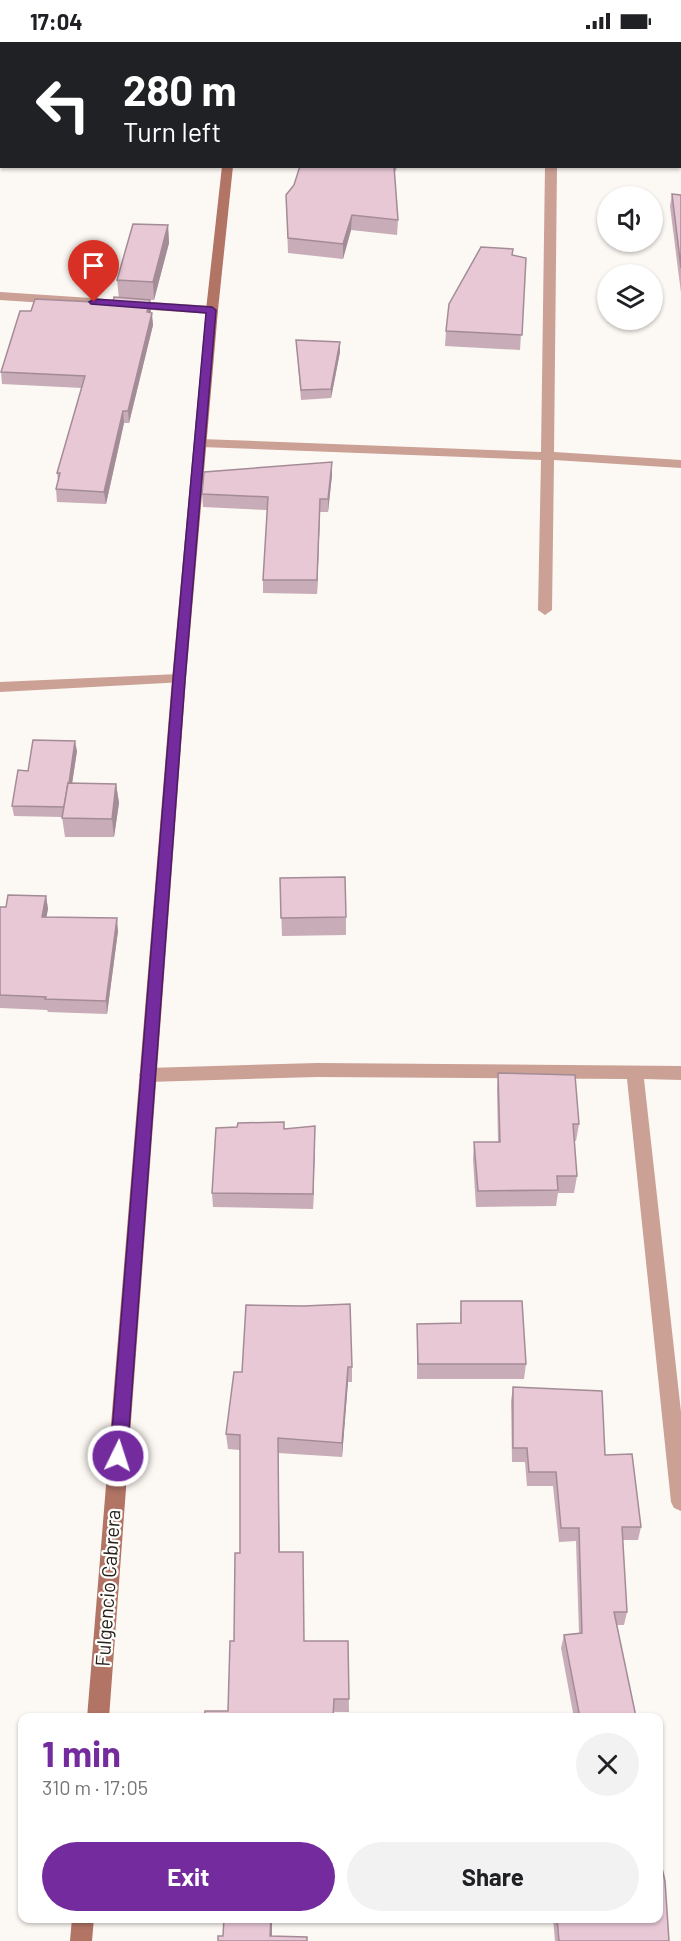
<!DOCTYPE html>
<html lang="en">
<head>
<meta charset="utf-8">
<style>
  :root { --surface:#fff; --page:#f2f2f2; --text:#202124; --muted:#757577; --accent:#732b9e }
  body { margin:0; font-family:Barlow,sans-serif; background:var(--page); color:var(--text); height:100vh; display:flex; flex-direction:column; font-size:22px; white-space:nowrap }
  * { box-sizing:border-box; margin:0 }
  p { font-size:20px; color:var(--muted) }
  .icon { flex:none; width:33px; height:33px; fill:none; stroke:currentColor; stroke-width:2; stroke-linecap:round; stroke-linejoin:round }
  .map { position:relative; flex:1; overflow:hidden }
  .sheet { position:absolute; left:18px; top:1671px; width:645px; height:210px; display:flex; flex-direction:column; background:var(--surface); border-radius:12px; box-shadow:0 2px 4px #0004 }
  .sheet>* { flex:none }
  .banner { position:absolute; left:0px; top:0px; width:681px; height:126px; box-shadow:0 2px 4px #0004; background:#202124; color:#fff; overflow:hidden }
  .buttons { position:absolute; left:597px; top:144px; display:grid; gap:12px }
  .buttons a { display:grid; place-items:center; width:66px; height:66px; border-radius:50%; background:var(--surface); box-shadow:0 2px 4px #0004; font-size:30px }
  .pin { position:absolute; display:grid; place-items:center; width:51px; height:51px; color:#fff; margin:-62px -26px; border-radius:50% 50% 50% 0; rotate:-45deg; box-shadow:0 0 6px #0007 }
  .pin .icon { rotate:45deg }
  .me { position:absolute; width:66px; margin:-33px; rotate:4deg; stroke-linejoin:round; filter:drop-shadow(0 0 4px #0008) }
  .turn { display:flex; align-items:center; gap:21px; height:126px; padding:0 24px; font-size:27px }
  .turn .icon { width:78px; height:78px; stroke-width:2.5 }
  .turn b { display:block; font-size:42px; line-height:51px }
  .round { display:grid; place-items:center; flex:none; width:63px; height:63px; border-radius:32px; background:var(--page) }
  .overview { display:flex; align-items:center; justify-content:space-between; height:102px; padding:0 24px }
  h1 { font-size:36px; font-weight:700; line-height:45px; color:var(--accent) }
  .button { display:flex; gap:12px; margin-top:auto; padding:12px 24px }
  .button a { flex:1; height:69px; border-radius:36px; background:var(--accent); color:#fff; font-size:24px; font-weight:700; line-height:69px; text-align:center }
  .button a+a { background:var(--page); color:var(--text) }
  .status { display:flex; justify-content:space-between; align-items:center; height:42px; padding:0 30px; background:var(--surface); direction:ltr }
  .status svg { height:16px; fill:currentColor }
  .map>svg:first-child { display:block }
</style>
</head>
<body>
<div class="status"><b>17:04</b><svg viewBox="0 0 49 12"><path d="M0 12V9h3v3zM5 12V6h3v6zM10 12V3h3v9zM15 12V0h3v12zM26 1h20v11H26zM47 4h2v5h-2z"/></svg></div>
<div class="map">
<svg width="681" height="1899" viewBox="0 0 681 1899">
  <rect width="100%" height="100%" fill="#fcf8f3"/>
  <!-- green -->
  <path fill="#dee6a5" d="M350,0H681V33L680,2Z"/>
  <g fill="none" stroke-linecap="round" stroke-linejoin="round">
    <!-- minor -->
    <g fill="#cba095" fill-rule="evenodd">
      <path d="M425,0H452L453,2H426Z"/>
      <rect x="680" y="22" width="1" height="6"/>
      <path d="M545,124H557L554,410L681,418V426L554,418L552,568L545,573L538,568L541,418L201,405L195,401L201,397L541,410Z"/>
      <path d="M0,250L212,264L218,268L212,272L0,258Z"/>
      <path d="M179,632L184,634L186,637L184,640L0,650V640Z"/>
      <path d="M317,1021L681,1024V1038L644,1037L681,1370V1469L674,1466L671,1460L627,1037L317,1035L148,1040L142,1038L139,1033L142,1028L148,1026Z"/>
    </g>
    <!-- secondary -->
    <g fill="#b17465" fill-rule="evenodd">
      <rect x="238" y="0" width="10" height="2"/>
      <path d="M222,124H233L218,268L186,637L109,1676H87L172,637L206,268Z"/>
      <path d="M72,1876H94L92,1899H70Z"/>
    </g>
  </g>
  <!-- wall -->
  <g fill="#c8acb8">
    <path d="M300,124H397L396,129H394L398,178L397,193L351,188L343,217L288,211L286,153L294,143Z"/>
    <path d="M672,152L681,153V251L670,164Z"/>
    <path d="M168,183L169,201L154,258L119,256L117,238Z"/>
    <path d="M513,207L512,213L526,216L520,308L445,304L446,289Z"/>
    <path d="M151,271L153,283L129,381H124L106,462L57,460L56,447L58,438L57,431L82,346L2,342L1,330Z"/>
    <path d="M296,298L340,310L331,356L301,358Z"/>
    <path d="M332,420V433L328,470H320L317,552L263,551V538L267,468L203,465L202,452Z"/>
    <path d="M77,709L72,741L116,742L119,761L114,795H65L62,775L14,774L12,764L28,729Z"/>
    <path d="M280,836L346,875V893L282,894Z"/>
    <path d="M46,854L48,867L46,875L118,889L107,972L48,970L47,968L0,966V865H6Z"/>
    <path d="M498,1031L579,1082L576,1099H574L577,1134L574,1151H558L556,1164L476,1165L473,1117L474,1100H498L497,1048Z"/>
    <path d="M315,1084L313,1167L213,1165L212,1151L284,1087Z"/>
    <path d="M461,1259L526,1322L524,1337H417V1282L460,1281Z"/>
    <path d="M352,1325V1340H348L342,1415L278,1411L280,1510L304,1599H348L349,1670L228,1669L234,1599L240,1511V1408L228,1407L226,1392L242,1330Z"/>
    <path d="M513,1345L605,1413L641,1485L638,1498H623L627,1570L624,1583H617L635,1676H574L561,1606L564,1593L579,1591L576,1499L559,1500L553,1444H527L525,1420H512L511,1359Z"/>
    <path d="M553,1876H658L669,1899H555Z"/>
  </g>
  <!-- shaded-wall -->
  <g fill="#a38c96">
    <path d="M352,173L351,188L343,217V202Z"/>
    <path d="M168,183L169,201L154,258L153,240Z"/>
    <path d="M150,258L151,270H147Z"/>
    <path d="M152,271L153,283L129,381L128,369Z"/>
    <path d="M340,300V310L331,356V347Z"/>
    <path d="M123,369L124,381L106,462L104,450Z"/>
    <path d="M332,420V433L328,470V457Z"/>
    <path d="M320,457V470L317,552V538Z"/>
    <path d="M75,699L77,709L67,775L65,765Z"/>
    <path d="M116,742L119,761L114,795L112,777Z"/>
    <path d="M46,854L48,867L44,888L42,875Z"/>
    <path d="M117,876L118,889L107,972L106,959Z"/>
    <path d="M315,1084V1099L313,1167V1152Z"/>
    <path d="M348,1325V1340L342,1415V1401Z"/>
    <path d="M271,1876H272V1899L270,1894Z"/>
  </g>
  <!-- building -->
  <g fill="#e9c8d6" stroke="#a38c96" stroke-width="1.5">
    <path d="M300,124H394L398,178L352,173L343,202L288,196L286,153L294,143Z"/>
    <path d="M672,152L681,153V226Z"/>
    <path d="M133,182L168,183L153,240L117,238Z"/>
    <path d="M481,205L513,207L512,213L526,216L522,293L446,289L449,262Z"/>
    <path d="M114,255L150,258L147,270L152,271L128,369H123L104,450L56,447L60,431H57L85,334L1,330L20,269H31L35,257L113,261Z"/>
    <path d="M296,298L340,300L331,347L301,348Z"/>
    <path d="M332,420L328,457H320L317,538H263L268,455L202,452L204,430Z"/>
    <path d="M33,698L75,699L69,741H68L64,765L12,764L18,728L28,729Z"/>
    <path d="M68,741L116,742L112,777L62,776Z"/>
    <path d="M345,835L346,875L281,876L280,836Z"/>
    <path d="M8,853L46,854L42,875L117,876L106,959L45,957L46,955L0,953V865H6Z"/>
    <path d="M498,1031L575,1033L579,1082H573L577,1134H557L558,1148L478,1149L474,1100H500Z"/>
    <path d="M284,1080V1087L315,1084L313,1152L212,1151L216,1086L237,1085L238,1081Z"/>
    <path d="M461,1259H522L526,1322H418L417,1282L461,1281Z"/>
    <path d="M350,1262L352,1325H348L342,1401L278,1396L279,1510H303L304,1599H348L349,1657H334L333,1676H204L205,1669H228L230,1599H234L235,1511H240V1393L226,1392L234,1330H242L246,1263L303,1264Z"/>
    <path d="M513,1345L602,1349L605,1413L632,1412L641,1485H622L627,1570H614L635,1670V1676H580L564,1593L582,1591L579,1486H561L556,1430H529L527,1406H513Z"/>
    <path d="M658,1808L665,1839L669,1899H559L557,1876H658Z"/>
    <path d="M224,1876H271L270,1894L307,1895V1899H218V1894H223Z"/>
  </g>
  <!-- route -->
  <path fill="#732b9e" stroke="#4b1c67" stroke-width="1.5" d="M94,257L212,265L216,268L185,638L127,1414L124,1419L118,1421L113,1419L110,1414L173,638L206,271L91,262L89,260Z"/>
  <g text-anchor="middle" stroke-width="4.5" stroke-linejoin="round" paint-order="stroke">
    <!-- street labels -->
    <g font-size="20" fill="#262016" stroke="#fff">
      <text transform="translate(108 1546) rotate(-86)" y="7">Fulgencio Cabrera</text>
    </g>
  </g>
</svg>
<div class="buttons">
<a><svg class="icon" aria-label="sound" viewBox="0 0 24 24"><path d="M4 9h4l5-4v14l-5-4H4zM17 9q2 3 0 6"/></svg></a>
<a><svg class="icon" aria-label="layers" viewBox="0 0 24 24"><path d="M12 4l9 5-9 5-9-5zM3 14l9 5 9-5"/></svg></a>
</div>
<div class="pin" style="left:94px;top:260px;background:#d93025"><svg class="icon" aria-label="arrive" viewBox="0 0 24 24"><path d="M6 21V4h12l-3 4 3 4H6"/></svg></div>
<svg class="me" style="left:118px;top:1414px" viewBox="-20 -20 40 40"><circle r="17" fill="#732b9e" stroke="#fff" stroke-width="3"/><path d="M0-11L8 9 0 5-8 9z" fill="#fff"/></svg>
<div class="banner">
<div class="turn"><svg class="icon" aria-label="left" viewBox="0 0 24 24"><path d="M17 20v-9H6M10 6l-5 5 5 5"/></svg><div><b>280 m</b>Turn left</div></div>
</div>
<section class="sheet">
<div class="overview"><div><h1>1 min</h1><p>310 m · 17:05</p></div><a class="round"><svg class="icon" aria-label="close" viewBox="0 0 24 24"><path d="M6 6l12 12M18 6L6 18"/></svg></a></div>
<div class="button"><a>Exit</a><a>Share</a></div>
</section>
</div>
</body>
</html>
